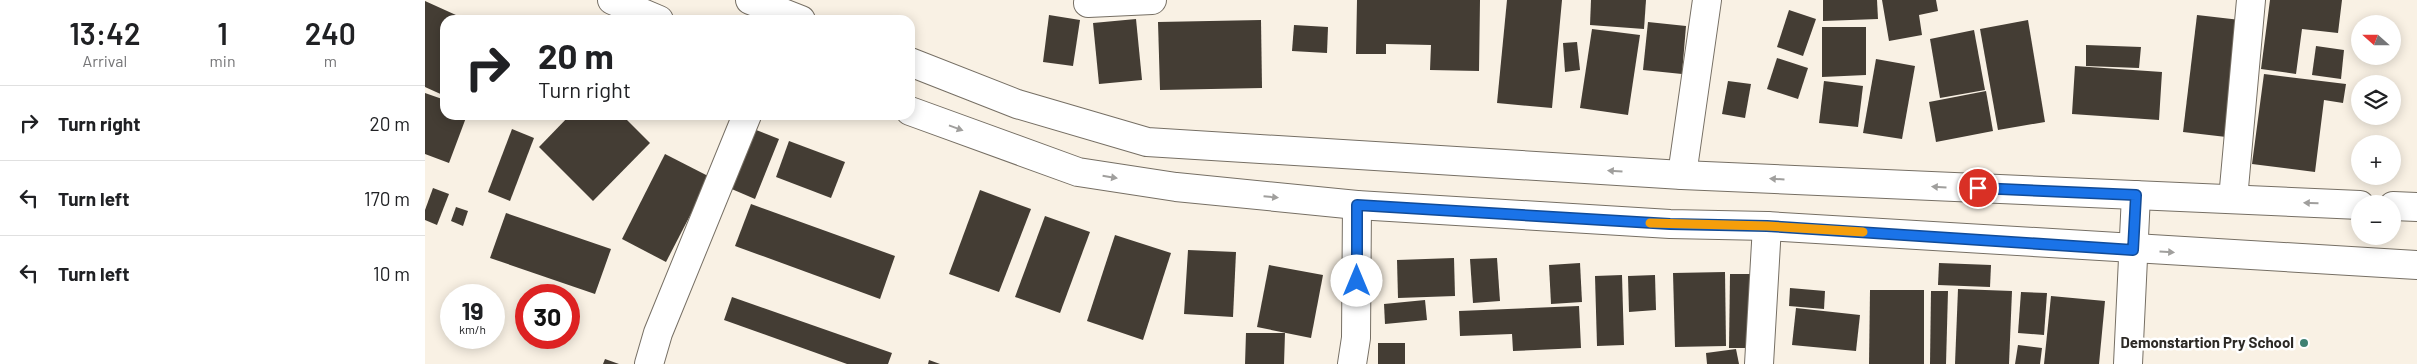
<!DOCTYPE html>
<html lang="en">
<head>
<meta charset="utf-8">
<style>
  :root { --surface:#fff; --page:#f2f2f2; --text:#202124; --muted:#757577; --line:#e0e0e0 }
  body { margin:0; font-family:Barlow,sans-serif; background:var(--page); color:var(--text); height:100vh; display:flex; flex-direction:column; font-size:19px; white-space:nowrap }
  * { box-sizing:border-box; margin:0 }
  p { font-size:16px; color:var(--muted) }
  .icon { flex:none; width:28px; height:28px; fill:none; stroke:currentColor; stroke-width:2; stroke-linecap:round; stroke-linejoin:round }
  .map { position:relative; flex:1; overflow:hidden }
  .side { display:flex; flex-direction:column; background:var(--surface); width:425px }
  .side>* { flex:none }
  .hud { position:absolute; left:15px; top:15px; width:475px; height:105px; border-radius:15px; box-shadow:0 2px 12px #0003; background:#fff; color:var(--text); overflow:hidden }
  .needle { width:32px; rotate:291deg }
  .tools { position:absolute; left:1926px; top:15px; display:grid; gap:10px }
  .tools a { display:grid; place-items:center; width:50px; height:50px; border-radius:50%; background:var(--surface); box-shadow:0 2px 12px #0003; font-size:25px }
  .speed { position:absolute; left:15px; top:284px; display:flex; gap:10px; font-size:25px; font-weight:700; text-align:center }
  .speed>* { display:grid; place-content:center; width:65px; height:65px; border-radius:50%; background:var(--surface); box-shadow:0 2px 12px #0003; line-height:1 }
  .speed small { font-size:12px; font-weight:400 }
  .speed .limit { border:8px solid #d22; background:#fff; color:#111 }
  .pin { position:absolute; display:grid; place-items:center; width:42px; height:42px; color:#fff; margin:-21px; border:2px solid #fff; border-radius:50%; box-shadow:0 1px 5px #0007 }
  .me { position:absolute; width:55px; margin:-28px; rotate:0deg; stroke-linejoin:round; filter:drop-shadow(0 0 4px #0008) }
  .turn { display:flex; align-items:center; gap:18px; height:105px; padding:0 15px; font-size:22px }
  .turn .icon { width:65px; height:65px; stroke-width:2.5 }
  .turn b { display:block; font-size:35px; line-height:42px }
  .eta { display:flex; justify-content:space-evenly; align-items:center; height:85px; text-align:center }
  .eta b { font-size:30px; font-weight:600; line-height:35px }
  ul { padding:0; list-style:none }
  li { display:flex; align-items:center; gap:15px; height:75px; padding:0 15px; border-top:1px solid var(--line) }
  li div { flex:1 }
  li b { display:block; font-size:19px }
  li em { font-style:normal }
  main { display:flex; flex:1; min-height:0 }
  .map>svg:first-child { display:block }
</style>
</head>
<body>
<main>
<section class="side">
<div class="eta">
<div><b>13:42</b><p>Arrival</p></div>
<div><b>1</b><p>min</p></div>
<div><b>240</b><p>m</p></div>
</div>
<ul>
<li><svg class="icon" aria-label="right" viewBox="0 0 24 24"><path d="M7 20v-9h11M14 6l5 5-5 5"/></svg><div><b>Turn right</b></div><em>20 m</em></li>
<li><svg class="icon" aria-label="left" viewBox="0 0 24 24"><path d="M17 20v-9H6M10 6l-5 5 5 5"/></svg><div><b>Turn left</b></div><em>170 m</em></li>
<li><svg class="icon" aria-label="left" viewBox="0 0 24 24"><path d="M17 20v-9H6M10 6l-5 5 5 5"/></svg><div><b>Turn left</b></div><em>10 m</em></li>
</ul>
</section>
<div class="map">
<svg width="1992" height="364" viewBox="0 0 1992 364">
  <rect width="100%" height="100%" fill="#f9f1e4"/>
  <!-- building -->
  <g fill="#443d34">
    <path d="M932,0H1055L1054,71L1005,70L1006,45L961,44V54H931Z"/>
    <path d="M1082,0H1137L1127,108L1072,103Z"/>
    <path d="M1166,0H1221L1219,29L1165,25Z"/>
    <path d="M1398,0H1452L1453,19L1398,21Z"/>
    <path d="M1457,0H1511L1513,11L1494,15L1497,35L1464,41Z"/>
    <path d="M1845,0H1917L1913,33L1877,29L1871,74L1836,69Z"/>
    <path d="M0,1L42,20H20V96L0,87Z"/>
    <path d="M1364,10L1391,19L1378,56L1352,47Z"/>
    <path d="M624,15L655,20L648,66L618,62Z"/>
    <path d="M1772,15L1824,21L1810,138L1758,132Z"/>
    <path d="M711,19L717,80L674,84L668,23Z"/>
    <path d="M836,20L837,88L735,90L733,22Z"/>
    <path d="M1603,20L1620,122L1573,130L1555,29Z"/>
    <path d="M1223,22L1261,26L1257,74L1218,70Z"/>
    <path d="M869,25L903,27L902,53L867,51Z"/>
    <path d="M1397,27H1441V75L1397,77Z"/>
    <path d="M1167,29L1215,35L1203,115L1155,108Z"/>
    <path d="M1549,30L1560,90L1515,98L1505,39Z"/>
    <path d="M1152,42L1155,70L1140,72L1138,43Z"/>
    <path d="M1661,45L1716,47L1714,68L1661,66Z"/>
    <path d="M1891,46L1919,50L1916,79L1887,75Z"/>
    <path d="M1352,58L1383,68L1373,99L1342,89Z"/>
    <path d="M1451,59L1490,66L1477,139L1438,133Z"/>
    <path d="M1650,66L1737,72L1734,120L1647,114Z"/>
    <path d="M1839,74L1921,84L1918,103L1899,100L1890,172L1827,164Z"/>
    <path d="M1303,81L1326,84L1320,118L1297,114Z"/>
    <path d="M1399,81L1438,86L1433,127L1394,123Z"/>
    <path d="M1561,91L1568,131L1511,142L1504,102Z"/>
    <path d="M0,93L20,100V115H42L24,163L0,154Z"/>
    <path d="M145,115H197L225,143L168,201L114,147Z"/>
    <path d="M326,128L354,139L330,199L302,187Z"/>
    <path d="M87,129L109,138L85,201L63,192Z"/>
    <path d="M364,141L420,162L406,198L351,177Z"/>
    <path d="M240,154L285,177L241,262L197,239Z"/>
    <path d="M8,188L24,194L12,225L0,220V210Z"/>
    <path d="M555,190L606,209L574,292L524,274Z"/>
    <path d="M326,204L470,256L455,299L310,246Z"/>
    <path d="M31,207L43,211L38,226L26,221Z"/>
    <path d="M81,213L186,249L170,294L65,258Z"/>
    <path d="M620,216L665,232L635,313L590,297Z"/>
    <path d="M690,235L746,253L718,340L662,321Z"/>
    <path d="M763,250L811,252L808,317L759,314Z"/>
    <path d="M1029,258L1030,296L973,298L972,260Z"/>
    <path d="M1072,258L1075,301L1048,303L1045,259Z"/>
    <path d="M1155,263L1157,302L1126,304L1124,265Z"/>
    <path d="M1514,263L1566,265L1565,287L1513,285Z"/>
    <path d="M844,265L898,275L886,338L832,327Z"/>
    <path d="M1300,272L1301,346L1250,347L1248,273Z"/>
    <path d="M1305,274H1332L1331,348H1304Z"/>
    <path d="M1197,275L1199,345L1172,346L1170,276Z"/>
    <path d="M1230,275L1231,310L1204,312L1203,276Z"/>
    <path d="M1365,288L1400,291L1399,309L1364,306Z"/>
    <path d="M1533,289L1587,291L1584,364H1530Z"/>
    <path d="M1445,290H1499V364H1444Z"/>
    <path d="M1506,291H1523L1521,364H1505Z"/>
    <path d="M1596,292L1622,293L1619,335L1593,333Z"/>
    <path d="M1626,296L1680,301L1674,364H1619Z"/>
    <path d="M307,297L467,353L463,364H422L299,320Z"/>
    <path d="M1000,300L1002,320L960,324L959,304Z"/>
    <path d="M1154,306L1156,348L1088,351L1087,334L1035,336L1034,311Z"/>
    <path d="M1371,308L1435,315L1431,351L1367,345Z"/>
    <path d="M821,333H860L859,364H820Z"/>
    <rect x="953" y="343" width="27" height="21"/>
    <path d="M1593,345L1617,348L1615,364H1590Z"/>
    <path d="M1311,349L1314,364H1282L1281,353Z"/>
    <path d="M180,359L194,364H178Z"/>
    <path d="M504,360L515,364H503Z"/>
  </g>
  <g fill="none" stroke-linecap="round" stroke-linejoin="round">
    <defs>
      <g id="minor">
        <path d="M663,3L727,0"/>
        <path d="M1257,175L1282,0"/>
        <path d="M1808,199L1826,0"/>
        <path d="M224,364L233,333L322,115"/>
        <path d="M927,364L931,338L932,205"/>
        <path d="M1334,364L1342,226"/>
        <path d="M1703,364L1711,195"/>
      </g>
      <g id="secondary">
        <path d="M187,0L234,20"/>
        <path d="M325,0L376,20"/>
        <path d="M485,62L592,104L722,142L1257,175L1935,205"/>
        <path d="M485,111L653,172L751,187L932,205L1245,224L1342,226L1992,265"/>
        <path d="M1968,206L1992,207"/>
      </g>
    </defs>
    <!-- minor casing -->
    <use href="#minor" stroke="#766f64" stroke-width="30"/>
    <!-- secondary casing -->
    <use href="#secondary" stroke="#766f64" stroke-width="30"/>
    <!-- minor -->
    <use href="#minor" stroke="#fff" stroke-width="28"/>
    <!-- secondary -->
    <use href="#secondary" stroke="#fff" stroke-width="28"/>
  </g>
  <!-- one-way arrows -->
  <defs><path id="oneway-solid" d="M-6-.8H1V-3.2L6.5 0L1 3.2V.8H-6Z" transform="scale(1.25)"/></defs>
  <g fill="#a09f9d">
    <use href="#oneway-solid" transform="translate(531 128) rotate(20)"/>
    <use href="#oneway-solid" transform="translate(1190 171) rotate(-176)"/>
    <use href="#oneway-solid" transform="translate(685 177) rotate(9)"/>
    <use href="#oneway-solid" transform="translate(1352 179) rotate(-177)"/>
    <use href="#oneway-solid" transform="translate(1514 187) rotate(-177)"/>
    <use href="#oneway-solid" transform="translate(846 197) rotate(6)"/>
    <use href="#oneway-solid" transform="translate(1886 203) rotate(-178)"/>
    <use href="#oneway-solid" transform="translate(1742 252) rotate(3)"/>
  </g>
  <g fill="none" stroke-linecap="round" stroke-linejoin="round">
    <defs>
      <path id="route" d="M932,281V205L1245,224L1342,226L1708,250L1711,195L1553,188"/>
    </defs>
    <!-- route casing -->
    <use href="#route" stroke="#114b97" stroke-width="12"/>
    <!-- route -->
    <use href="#route" stroke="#1a73e8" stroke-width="9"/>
    <!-- slow -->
    <path stroke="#f59e0b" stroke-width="9" d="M1225,223L1342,226L1438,232"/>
  </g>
  <!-- markers -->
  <circle fill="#3f8173" stroke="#fff" stroke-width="2" cx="1879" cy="343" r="5"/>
  <g text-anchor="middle" stroke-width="5" stroke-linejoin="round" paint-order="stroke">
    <!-- poi labels -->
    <g font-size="15" font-weight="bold" fill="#2c2925" stroke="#fff" text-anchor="end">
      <text x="1869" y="348">Demonstartion Pry School</text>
    </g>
  </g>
</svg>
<div class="tools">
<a><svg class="needle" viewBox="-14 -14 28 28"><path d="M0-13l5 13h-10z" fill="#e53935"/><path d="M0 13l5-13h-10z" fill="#757577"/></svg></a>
<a><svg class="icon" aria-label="layers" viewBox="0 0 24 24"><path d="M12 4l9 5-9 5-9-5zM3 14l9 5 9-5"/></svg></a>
<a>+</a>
<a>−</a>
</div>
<div class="speed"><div>19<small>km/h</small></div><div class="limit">30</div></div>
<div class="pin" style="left:1553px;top:188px;background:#d93025"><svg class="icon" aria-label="arrive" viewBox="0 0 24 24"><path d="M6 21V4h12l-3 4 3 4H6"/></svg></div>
<svg class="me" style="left:932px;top:281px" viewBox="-20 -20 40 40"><circle r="19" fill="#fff"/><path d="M0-13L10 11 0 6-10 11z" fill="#1a73e8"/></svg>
<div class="hud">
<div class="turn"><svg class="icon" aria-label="right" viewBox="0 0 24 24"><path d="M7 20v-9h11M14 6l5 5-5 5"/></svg><div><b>20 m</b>Turn right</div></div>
</div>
</div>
</main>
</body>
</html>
